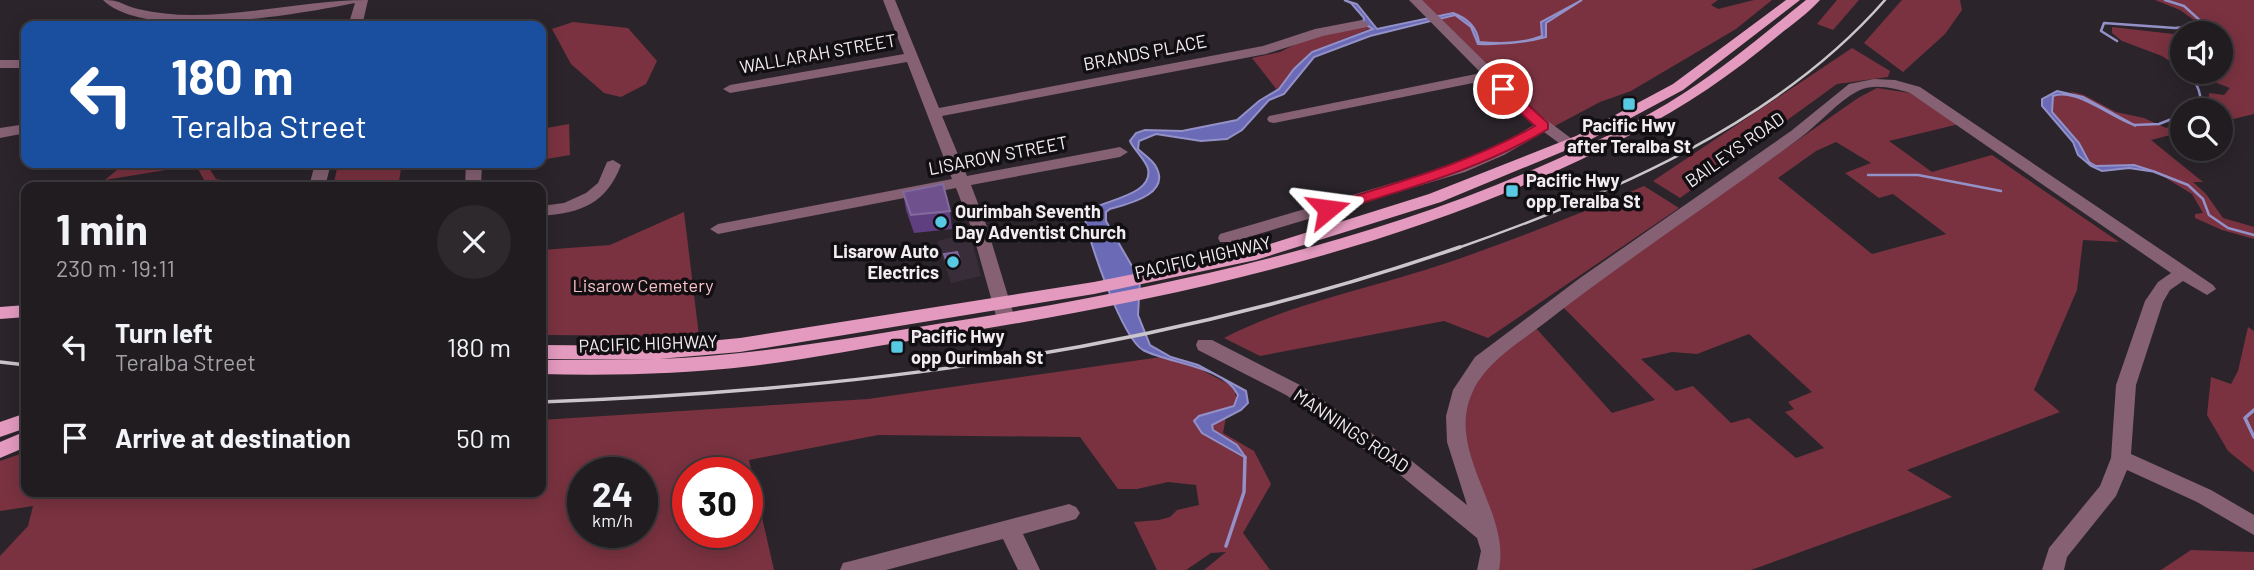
<!DOCTYPE html>
<html lang="en">
<head>
<meta charset="utf-8">
<style>
  :root { --surface:#201c20; --page:#2d292d; --text:#f1f3f6; --muted:#a2a1a5; --line:#3d3a3e }
  body { margin:0; font-family:Barlow,sans-serif; background:var(--page); color:var(--text); height:100vh; display:flex; flex-direction:column; font-size:26px; white-space:nowrap }
  * { box-sizing:border-box; margin:0 }
  p { font-size:23px; color:var(--muted) }
  .icon { flex:none; width:38px; height:38px; fill:none; stroke:currentColor; stroke-width:2; stroke-linecap:round; stroke-linejoin:round }
  .map { position:relative; flex:1; overflow:hidden }
  .details { position:absolute; left:21px; top:182px; width:525px; height:315px; display:flex; flex-direction:column; background:var(--surface); border-radius:14px; box-shadow:0 4px 18px #0003,0 0 0 2px var(--line) }
  .details>* { flex:none }
  .guide { position:absolute; left:21px; top:21px; width:525px; height:147px; border-radius:14px; box-shadow:0 4px 18px #0003,0 0 0 2px var(--line); background:#1a4fa0; color:#fff; overflow:hidden }
  .buttons { position:absolute; left:2170px; top:21px; display:grid; gap:14px }
  .buttons a { display:grid; place-items:center; width:63px; height:63px; border-radius:50%; background:var(--surface); box-shadow:0 4px 18px #0003,0 0 0 2px var(--line); font-size:35px }
  .speed { position:absolute; left:567px; top:457px; display:flex; gap:14px; font-size:35px; font-weight:700; text-align:center }
  .speed>* { display:grid; place-content:center; width:91px; height:91px; border-radius:50%; background:var(--surface); box-shadow:0 4px 18px #0003,0 0 0 2px var(--line); line-height:1 }
  .speed small { font-size:18px; font-weight:400 }
  .speed .limit { border:10px solid #d22; background:#fff; color:#111 }
  .pin { position:absolute; display:grid; place-items:center; width:60px; height:60px; color:#fff; margin:-30px; border:4px solid #fff; border-radius:50%; box-shadow:0 2px 7px #0007 }
  .me { position:absolute; width:77px; margin:-38px; rotate:74deg; stroke-linejoin:round; filter:drop-shadow(0 0 5px #0008) }
  .turn { display:flex; align-items:center; gap:24px; height:147px; padding:0 35px; font-size:32px }
  .turn .icon { width:91px; height:91px; stroke-width:2.5 }
  .turn b { display:block; font-size:49px; line-height:60px }
  .round { display:grid; place-items:center; flex:none; width:74px; height:74px; border-radius:37px; background:var(--page) }
  .headline { display:flex; align-items:center; justify-content:space-between; height:119px; padding:0 35px }
  h1 { font-size:42px; font-weight:700; line-height:52px }
  ul { padding:0; list-style:none }
  li { display:flex; align-items:center; gap:21px; height:91px; padding:0 35px }
  li div { flex:1 }
  li b { display:block; font-size:26px }
  li em { font-style:normal }
  .map>svg:first-child { display:block }
</style>
</head>
<body>
<div class="map">
<svg width="2254" height="570" viewBox="0 0 2254 570">
  <rect width="100%" height="100%" fill="#2b252b"/>
  <!-- built -->
  <path fill="#382d38" d="M970,233L981,276L951,283L937,241Z"/>
  <!-- green -->
  <g fill="#7a3240" fill-rule="evenodd">
    <path d="M1419,0H1718L1711,5L1718,9L1754,0H1772L1736,29L1631,91L1600,102L1553,127L1440,19L1455,15L1475,29C1463,15 1454,15 1436,16Z"/>
    <path d="M1837,0H1859L1833,30L1817,24Z"/>
    <path d="M1902,0H1960L1962,10L1945,34L1903,72L1864,43Z"/>
    <path d="M2155,0H2254V114L2221,122V110H2208L2209,93L2224,95L2230,88L2188,72H2221V33H2199L2208,28L2204,19L2194,20L2180,10Z"/>
    <path d="M573,22L628,28L657,61L646,84L621,97L604,93L571,64L552,29Z"/>
    <path d="M1370,24L1376,30L1369,29L1326,46L1277,90L1252,58L1280,52L1302,41Z"/>
    <path d="M2112,27L2182,35V69L2162,56L2122,41L2112,33Z"/>
    <path d="M1852,48L1890,71L1888,77L1837,84L1680,198L1653,181Z"/>
    <path d="M1877,88L1910,93L1959,124L1889,141L1932,172L1992,155L2119,242L2083,240L2077,290L2034,390L2060,412L1907,470L1952,497L1751,570H1496C1487,532 1455,429 1468,395C1479,366 1512,346 1535,327L1612,413L1655,400L1563,307L1592,284L1858,98ZM1836,142L1871,163L1845,173L1879,198L1893,194L1946,234L1872,254L1778,178L1816,151ZM1749,334L1812,392L1788,402L1794,409L1785,412L1824,448L1796,458L1749,418L1731,423L1693,386L1676,391L1641,359L1672,352L1697,354Z"/>
    <path d="M2069,91L2084,95L2116,112L2144,118L2166,128L2182,122V132L2151,140L2203,182H2193L2206,194L2223,218L2254,227V239L2222,230L2195,218V214L2203,213L2192,194L2156,172L2134,165L2103,168L2089,162L2079,143L2051,112L2053,96C2077,87 2108,115 2130,123Z"/>
    <path d="M569,124L570,155L541,160V129Z"/>
    <path d="M125,163H206L216,179L250,185L249,187H199L204,180L196,165L105,180Z"/>
    <path d="M347,163H402L398,187H333L338,164Z"/>
    <path d="M1644,186L1679,208L1488,338L1444,321L1260,356L1224,338C1288,305 1358,291 1425,270C1500,246 1572,217 1644,186Z"/>
    <path d="M684,212L699,336L541,335V250L610,245Z"/>
    <path d="M2248,327L2254,331V472L2228,451L2207,415L2211,377L2231,384L2238,371Z"/>
    <path d="M1161,357L1196,367L1234,387L1237,402L1234,406L1218,412L1202,433L1221,443L1212,425L1226,417L1223,433L1254,451L1271,484L1243,533L1270,570H1204L1226,552L1211,553L1186,570H1157L1134,522L1159,520L1170,517L1177,510L1199,505L1196,485L1168,482L1137,489H1118L1080,437L878,435L749,460L774,570H0V556L28,526L33,506L0,511V461L26,452V492H541V420L868,399ZM583,472H642V532H583ZM688,472H747V532H688Z"/>
    <path d="M2191,550L2254,552V570H2161Z"/>
  </g>
  <!-- water -->
  <g fill="#6a6ab7" stroke="#9391c8" stroke-width="2">
    <path d="M1344,0L1357,4L1377,29L1453,13C1467,18 1477,28 1479,42C1500,44 1522,44 1542,36L1541,22L1582,0L1546,23V37C1523,43 1502,45 1478,44L1471,27L1455,15L1370,36L1314,57L1284,94L1269,100L1242,130L1227,139L1201,141L1156,134L1139,141L1138,149C1143,154 1151,159 1155,165C1173,194 1128,204 1110,209L1106,212V221L1140,280L1138,315L1150,345L1171,357L1198,365L1246,391L1248,403L1241,410L1212,425L1213,430L1237,445L1246,458L1202,433L1194,421L1199,416L1234,406L1238,395C1224,366 1170,364 1143,350C1122,338 1088,240 1084,214C1098,200 1154,197 1148,169C1146,160 1134,150 1130,141L1136,133L1145,130L1182,131L1237,120L1259,101L1279,89L1294,69L1312,52L1373,29L1363,23L1364,18L1351,3Z"/>
    <path d="M2057,91L2083,97L2136,126C2113,119 2076,87 2053,96L2052,112L2079,143L2089,162L2096,166L2134,165L2156,172L2129,168L2102,171L2091,166L2078,155L2073,142L2042,106V99Z"/>
  </g>
  <g fill="none" stroke-linecap="round" stroke-linejoin="round">
    <!-- stream-far1 -->
    <g stroke="#9391c8" stroke-width="2.5">
      <path d="M2117,41L2101,31L2104,23L2175,28L2205,25L2184,6L2165,0"/>
      <path d="M2183,72C2197,80 2201,91 2201,107L2193,110"/>
      <path d="M2134,125L2159,124L2182,115"/>
      <path d="M2155,172L2188,185L2203,199L2209,215L2228,228L2254,235"/>
      <path d="M1868,175H1918L2001,191"/>
    </g>
    <!-- stream -->
    <g stroke="#9391c8" stroke-width="3.5">
      <path d="M2254,410L2245,418L2254,437"/>
      <path d="M1226,546L1244,492L1245,457"/>
    </g>
    <!-- minor -->
    <g fill="#856173" fill-rule="evenodd">
      <path d="M103,0C121,0 122,5 138,9C156,13 174,15 192,15C251,15 309,0 368,0L362,26H348L355,3C299,14 145,42 103,0Z"/>
      <path d="M883,0H895L939,108L1263,46L1315,29L1362,20L1369,24L1367,27L1323,36L1266,54L942,116L967,176L1120,147L1128,152L1120,157L971,185L987,227L1015,319L1012,323H1000L997,319L971,227L956,188L718,234L710,229L718,224L952,179L907,62L730,93L723,89L730,85L904,54Z"/>
      <path d="M1409,0H1422L1536,112L1588,151L1591,154L1588,157H1578L1544,132L1504,155L1465,172L1232,242H1220L1218,238L1220,234L1454,165L1493,149L1534,125L1488,80L1274,123L1269,122L1267,119L1269,116L1274,115L1481,73Z"/>
      <rect x="0" y="60" width="26" height="8"/>
      <path d="M1874,79L1895,80L1920,87L2213,285L2216,289L2207,295L2183,281L2170,290L2163,302L2136,385L2131,454L2211,490L2254,515V535L2197,502L2127,470L2116,496L2067,557L2064,570H2042L2049,548L2100,486L2111,458L2116,385L2145,301L2158,282L2171,273L1910,93C1895,88 1873,83 1858,91C1837,102 1819,124 1800,138C1716,201 1628,258 1546,322C1520,342 1487,361 1473,391C1444,452 1511,510 1499,570H1477L1481,551L1477,538L1394,470L1286,395L1198,350L1196,345L1198,340H1212L1300,385L1408,458L1467,505L1447,442L1446,416L1453,390L1475,357L1580,278L1791,131L1849,84Z"/>
      <path d="M26,124V133L0,138V128Z"/>
      <path d="M613,160L621,165C606,204 581,213 541,216V206L564,203L586,193L598,183L607,162Z"/>
      <path d="M315,163H331L325,187H309Z"/>
      <path d="M466,163H482L481,187H465Z"/>
      <path d="M1069,504L1076,507L1080,513L1076,519L1023,534L1040,570H1018L1003,539L886,570H840L843,563L851,561Z"/>
    </g>
    <!-- major -->
    <g fill="#e49abf" fill-rule="evenodd">
      <path d="M1786,0H1800L1683,90L1586,142L1441,202L1256,260L1094,294L740,352L659,359C763,355 866,335 969,319C1163,287 1355,247 1537,168C1587,146 1638,123 1684,93C1727,66 1766,32 1806,0H1820C1808,13 1793,24 1779,35C1733,74 1685,106 1632,134C1412,250 1165,301 921,339C864,348 809,359 752,366C682,374 611,376 541,374V360H655L541,359V345L657,346L740,338L1094,282L1248,251L1429,194L1576,136L1673,84Z"/>
      <path d="M26,305V317L0,319V307Z"/>
      <path d="M26,413V428L0,437V422Z"/>
      <path d="M26,431V447L0,458V442Z"/>
    </g>
    <!-- rail-far1 -->
    <path stroke="#cbc6ca" stroke-width="2.5" d="M1455,249C1607,196 1777,124 1885,0"/>
    <!-- rail -->
    <g stroke="#cbc6ca" stroke-width="3.5">
      <path d="M0,362L26,365"/>
      <path d="M541,402C861,390 1156,352 1460,247"/>
    </g>
  </g>
  <!-- wall -->
  <path fill="#5f3f80" d="M903,192L950,211L952,229L914,233L906,210Z"/>
  <!-- shaded-wall -->
  <path fill="#442d59" d="M960,260L961,265L948,268L947,263Z"/>
  <!-- building -->
  <g fill="#6f528d" stroke="#836a9c" stroke-width="2">
    <path d="M943,184L950,211L911,215L903,192Z"/>
    <path d="M957,252L960,260L947,263L944,254Z"/>
  </g>
  <!-- route -->
  <path fill="#e11d48" stroke="#92132f" stroke-width="2" d="M1503,85L1507,86L1548,123V129C1480,170 1408,188 1333,212H1322L1320,209L1322,206C1395,183 1468,164 1535,126L1498,92L1496,89Z"/>
  <!-- markers -->
  <g fill="#57c9e3" stroke="#120f12" stroke-width="2.5">
    <rect x="1622" y="97" width="14" height="14" rx="3.5"/>
    <rect x="1505" y="184" width="14" height="14" rx="3.5"/>
    <circle cx="941" cy="222" r="7"/>
    <circle cx="953" cy="262" r="7"/>
    <rect x="890" y="340" width="14" height="14" rx="3.5"/>
  </g>
  <g text-anchor="middle" stroke-width="7" stroke-linejoin="round" paint-order="stroke">
    <!-- street labels -->
    <g font-size="18" fill="#f2edf1" stroke="#120f12">
      <text transform="translate(1145 53) rotate(-11)" y="6">BRANDS PLACE</text>
      <text transform="translate(818 54) rotate(-10)" y="6">WALLARAH STREET</text>
      <text transform="translate(1735 150) rotate(-35)" y="6">BAILEYS ROAD</text>
      <text transform="translate(998 156) rotate(-11)" y="6">LISAROW STREET</text>
      <text transform="translate(1203 258) rotate(-13)" y="6">PACIFIC HIGHWAY</text>
      <text transform="translate(648 344) rotate(-2)" y="6">PACIFIC HIGHWAY</text>
      <text transform="translate(1351 431) rotate(34)" y="6">MANNINGS ROAD</text>
    </g>
    <!-- poi labels -->
    <g font-size="18" font-weight="bold" fill="#f2edf1" stroke="#120f12" text-anchor="start">
      <text x="1629" y="132" text-anchor="middle">Pacific Hwy<tspan x="1629" dy="21">after Teralba St</tspan></text>
      <text x="1526" y="187">Pacific Hwy<tspan x="1526" dy="21">opp Teralba St</tspan></text>
      <text x="955" y="218">Ourimbah Seventh<tspan x="955" dy="21">Day Adventist Church</tspan></text>
      <text x="939" y="258" text-anchor="end">Lisarow Auto<tspan x="939" dy="21">Electrics</tspan></text>
      <text x="911" y="343">Pacific Hwy<tspan x="911" dy="21">opp Ourimbah St</tspan></text>
    </g>
    <!-- park labels -->
    <g font-size="18" fill="#f6c3c9" stroke="#120f12">
      <text x="643" y="292">Lisarow Cemetery</text>
    </g>
  </g>
</svg>
<div class="buttons">
<a><svg class="icon" aria-label="sound" viewBox="0 0 24 24"><path d="M4 9h4l5-4v14l-5-4H4zM17 9q2 3 0 6"/></svg></a>
<a><svg class="icon" aria-label="search" viewBox="0 0 24 24"><circle cx="10" cy="10" r="6"/><path d="M15 15l6 6"/></svg></a>
</div>
<div class="speed"><div>24<small>km/h</small></div><div class="limit">30</div></div>
<div class="pin" style="left:1503px;top:89px;background:#d93025"><svg class="icon" aria-label="arrive" viewBox="0 0 24 24"><path d="M6 21V4h12l-3 4 3 4H6"/></svg></div>
<svg class="me" style="left:1328px;top:209px" viewBox="-20 -20 40 40"><path d="M0-17L14 15 0 8-14 15z" fill="#e11d48" stroke="#fff" stroke-width="4"/></svg>
<div class="guide">
<div class="turn"><svg class="icon" aria-label="left" viewBox="0 0 24 24"><path d="M17 20v-9H6M10 6l-5 5 5 5"/></svg><div><b>180 m</b>Teralba Street</div></div>
</div>
<section class="details">
<div class="headline"><div><h1>1 min</h1><p>230 m · 19:11</p></div><a class="round"><svg class="icon" aria-label="close" viewBox="0 0 24 24"><path d="M6 6l12 12M18 6L6 18"/></svg></a></div>
<ul>
<li><svg class="icon" aria-label="left" viewBox="0 0 24 24"><path d="M17 20v-9H6M10 6l-5 5 5 5"/></svg><div><b>Turn left</b><p>Teralba Street</p></div><em>180 m</em></li>
<li><svg class="icon" aria-label="arrive" viewBox="0 0 24 24"><path d="M6 21V4h12l-3 4 3 4H6"/></svg><div><b>Arrive at destination</b></div><em>50 m</em></li>
</ul>
</section>
</div>
</body>
</html>
